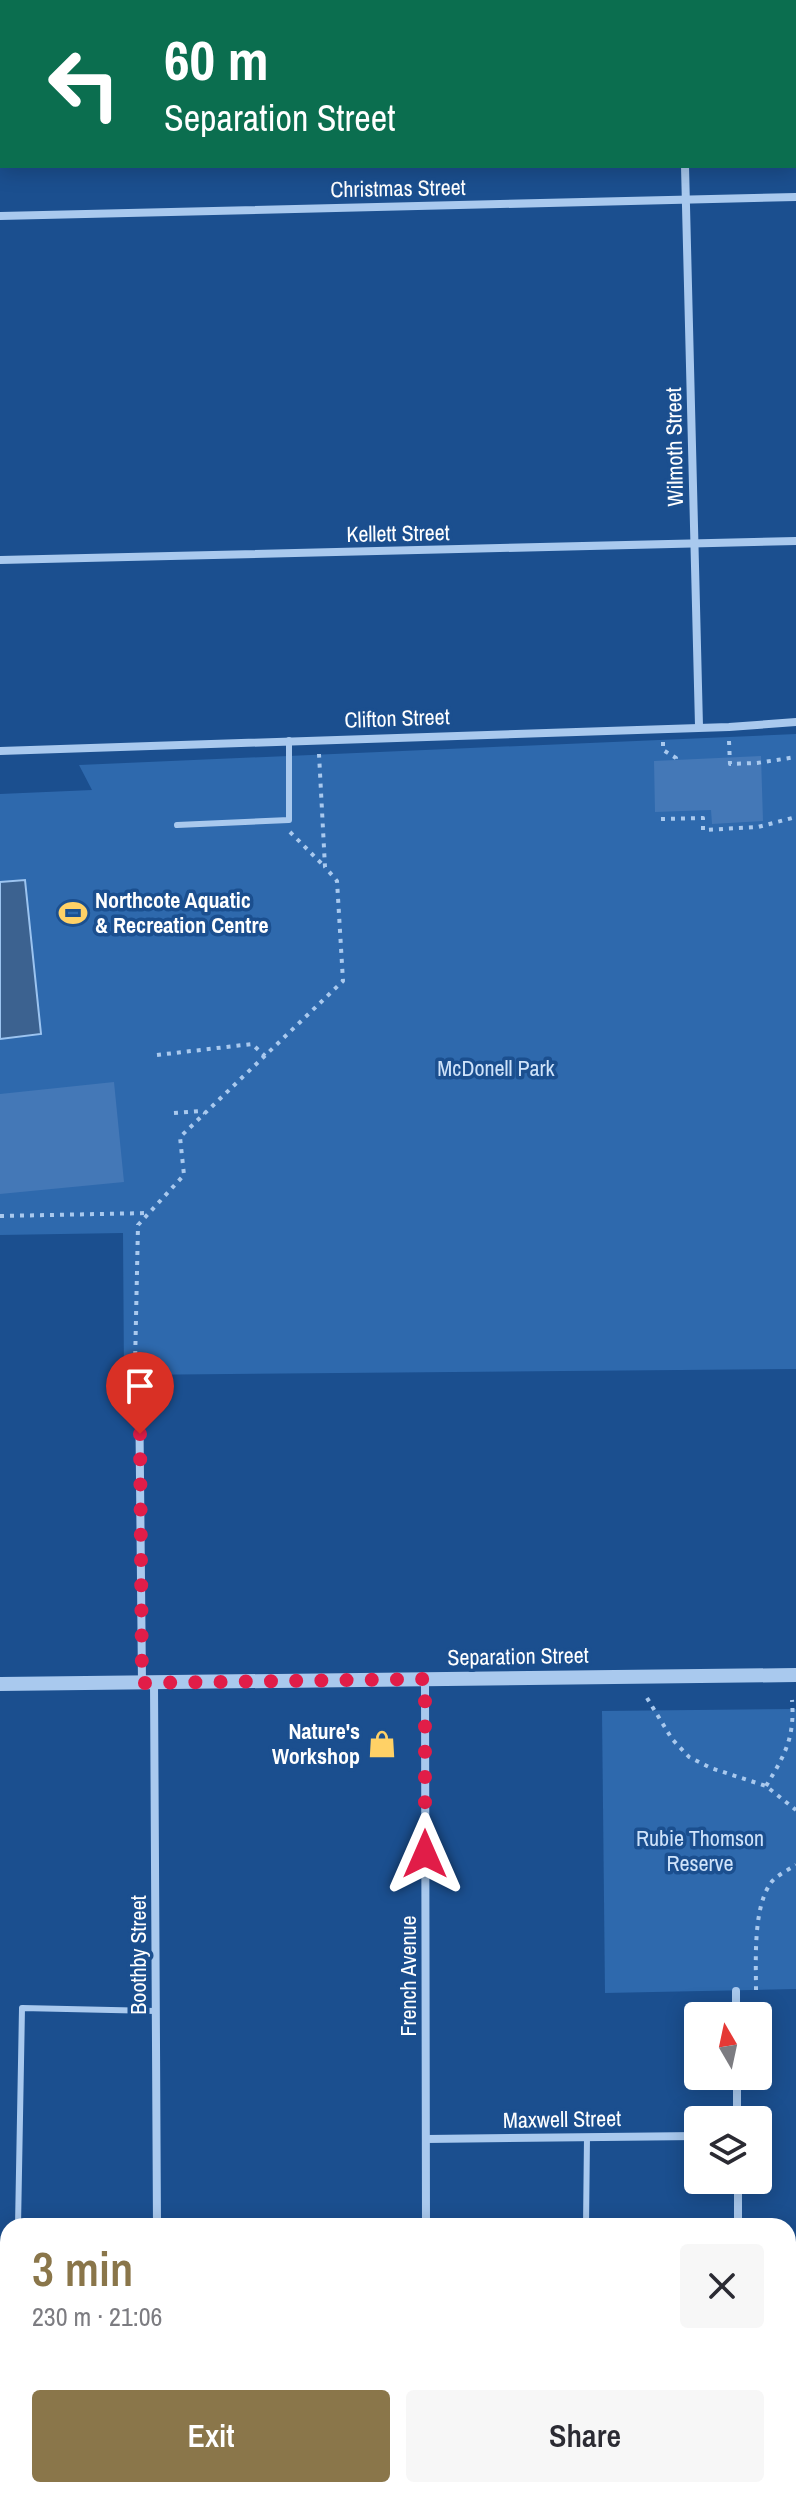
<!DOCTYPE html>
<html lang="en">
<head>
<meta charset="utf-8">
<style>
  :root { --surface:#fff; --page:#f7f7f7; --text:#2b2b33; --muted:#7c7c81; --accent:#8a764a }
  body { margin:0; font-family:"Archivo Narrow",sans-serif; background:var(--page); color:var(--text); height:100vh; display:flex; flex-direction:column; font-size:30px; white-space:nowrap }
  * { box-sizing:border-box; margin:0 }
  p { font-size:26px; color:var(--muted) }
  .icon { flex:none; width:44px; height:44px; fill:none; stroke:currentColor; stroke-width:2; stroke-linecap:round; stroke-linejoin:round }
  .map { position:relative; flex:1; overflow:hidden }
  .side { position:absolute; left:0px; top:2218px; width:796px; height:280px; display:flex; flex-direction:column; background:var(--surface); border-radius:24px 24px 0 0; box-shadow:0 4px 20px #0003 }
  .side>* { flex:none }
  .guide { position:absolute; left:0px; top:0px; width:796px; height:168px; box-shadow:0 4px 20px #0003; background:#0b6e4f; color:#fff; overflow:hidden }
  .needle { width:52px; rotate:351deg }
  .buttons { position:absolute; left:684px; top:2002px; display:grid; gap:16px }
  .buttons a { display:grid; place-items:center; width:88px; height:88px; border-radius:8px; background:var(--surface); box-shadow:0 4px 20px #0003; font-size:40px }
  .pin { position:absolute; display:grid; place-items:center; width:68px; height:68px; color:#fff; margin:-82px -34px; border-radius:50% 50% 50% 0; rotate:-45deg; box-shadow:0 0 8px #0007 }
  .pin .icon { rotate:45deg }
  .me { position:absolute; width:88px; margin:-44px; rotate:0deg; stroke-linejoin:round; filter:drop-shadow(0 0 6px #0008) }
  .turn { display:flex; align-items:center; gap:28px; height:168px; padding:0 32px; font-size:36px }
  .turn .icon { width:104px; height:104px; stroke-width:2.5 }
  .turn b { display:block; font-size:56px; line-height:68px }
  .round { display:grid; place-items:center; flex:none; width:84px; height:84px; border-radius:8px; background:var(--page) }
  .overview { display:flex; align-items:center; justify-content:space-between; height:136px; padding:0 32px }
  h1 { font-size:48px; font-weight:600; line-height:60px; color:var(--accent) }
  .button { display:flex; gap:16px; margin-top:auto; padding:16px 32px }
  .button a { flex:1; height:92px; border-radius:8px; background:var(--accent); color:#fff; font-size:32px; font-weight:600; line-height:92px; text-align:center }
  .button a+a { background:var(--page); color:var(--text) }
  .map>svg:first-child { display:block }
</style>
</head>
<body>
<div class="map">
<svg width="796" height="2498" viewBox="0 0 796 2498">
  <rect width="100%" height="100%" fill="#1b4f8f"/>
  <!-- green -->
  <g fill="#2e69ad">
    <path d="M796,734V1369L124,1375L123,1233L0,1235V794L92,790L79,765Z"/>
    <path d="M796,1709V1989L605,1993L602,1711Z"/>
  </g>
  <!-- water -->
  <path fill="#3c6290" stroke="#9cc4f0" stroke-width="2" d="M25,880L41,1034L0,1039V882Z"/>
  <!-- building -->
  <g fill="#4478b7">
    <path d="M761,756L763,821L712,824L711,810L655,812L654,761Z"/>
    <path d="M114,1082L124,1182L0,1194V1094Z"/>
  </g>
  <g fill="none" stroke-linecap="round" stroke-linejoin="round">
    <!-- path -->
    <g stroke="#a9c9ee" stroke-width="4" stroke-dasharray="4 6" stroke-linecap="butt">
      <path d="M729,741L730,764L757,763L796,757"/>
      <path d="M663,742V750L676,758V763"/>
      <path d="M661,819L703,818V830L758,827L796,817"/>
      <path d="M290,832L323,865"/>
      <path d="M157,1055L252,1044L265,1056"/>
      <path d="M174,1113L202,1111L205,1113"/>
      <path d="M0,1216L150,1213"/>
      <path d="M135,1365L138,1225L184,1175L180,1137L343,981L337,881L325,867L319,754"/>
      <path d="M647,1698L672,1739L689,1757L711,1768L766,1786L796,1810"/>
      <path d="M766,1786C785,1755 795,1737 792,1700"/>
      <path d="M756,1990C756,1960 753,1910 770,1884C775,1876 788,1870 796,1865"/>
    </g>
    <!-- service -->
    <g stroke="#a9c9ee" stroke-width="6">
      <path d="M177,825L289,820V740"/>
      <path d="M18,2226L22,2008L156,2011"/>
      <path d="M586,2226L587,2137"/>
    </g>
    <!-- minor -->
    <g stroke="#a9c9ee" stroke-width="8">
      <path d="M681,0V2"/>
      <path d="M685,166L699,726"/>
      <path d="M0,216L796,197"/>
      <path d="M0,560L796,541"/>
      <path d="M0,751L729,727L796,722"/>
      <path d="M139,1376L142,1683"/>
      <path d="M425,1679L426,2226"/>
      <path d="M154,1683L157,2226"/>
      <path d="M736,1991V2016"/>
      <path d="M737,2076V2120"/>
      <path d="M426,2139L698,2136"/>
      <path d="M738,2180V2226"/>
      <path d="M427,2490V2498"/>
      <path d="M740,2490V2498"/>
      <path d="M158,2498V2490"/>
    </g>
    <!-- tertiary -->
    <path stroke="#a9c9ee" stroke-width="14" d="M0,1684L796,1675"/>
  </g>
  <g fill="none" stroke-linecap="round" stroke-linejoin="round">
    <!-- route -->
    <path stroke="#e11d48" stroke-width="14" stroke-dasharray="0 25.2" d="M140,1434L142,1683L425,1679V1854"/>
  </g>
  <!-- icons -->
  <defs>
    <symbol id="stadium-bare" viewBox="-9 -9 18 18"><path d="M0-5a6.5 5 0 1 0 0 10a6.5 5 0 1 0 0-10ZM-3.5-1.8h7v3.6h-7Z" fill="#ffd166" stroke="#1b4f8f" stroke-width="2.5" paint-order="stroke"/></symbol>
    <symbol id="shop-bare" viewBox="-9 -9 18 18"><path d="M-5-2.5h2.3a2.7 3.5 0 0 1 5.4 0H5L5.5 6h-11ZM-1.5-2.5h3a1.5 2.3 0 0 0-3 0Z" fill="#ffd166" stroke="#1b4f8f" stroke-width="2.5" paint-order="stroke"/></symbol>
  </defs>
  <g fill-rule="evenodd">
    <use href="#stadium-bare" x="53" y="893" width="40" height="40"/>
    <use href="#shop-bare" x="362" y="1724" width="40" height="40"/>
  </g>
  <g text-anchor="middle" stroke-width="7" stroke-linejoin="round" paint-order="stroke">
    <!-- street labels -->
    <g font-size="22" fill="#fff" stroke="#1b4f8f">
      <text transform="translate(398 188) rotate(-1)" y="8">Christmas Street</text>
      <text transform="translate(674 447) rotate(-91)" y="8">Wilmoth Street</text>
      <text transform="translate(398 533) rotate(-1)" y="8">Kellett Street</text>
      <text transform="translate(397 718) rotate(-2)" y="8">Clifton Street</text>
      <text transform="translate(518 1656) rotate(-1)" y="8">Separation Street</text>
      <text transform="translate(138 1955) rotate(-90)" y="8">Boothby Street</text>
      <text transform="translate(408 1976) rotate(-90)" y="8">French Avenue</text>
      <text transform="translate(562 2119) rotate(-1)" y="8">Maxwell Street</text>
    </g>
    <!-- poi labels -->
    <g font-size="22" font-weight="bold" fill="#fff" stroke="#1b4f8f" text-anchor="start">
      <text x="95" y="908">Northcote Aquatic<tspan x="95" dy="25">&amp; Recreation Centre</tspan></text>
      <text x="360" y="1739" text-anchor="end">Nature's<tspan x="360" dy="25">Workshop</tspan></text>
    </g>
    <!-- park labels -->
    <g font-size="22" fill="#cfe3fa" stroke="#1b4f8f">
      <text x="496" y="1076">McDonell Park</text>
      <text x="700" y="1846">Rubie Thomson<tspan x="700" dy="25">Reserve</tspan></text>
    </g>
  </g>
</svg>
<div class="buttons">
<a><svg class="needle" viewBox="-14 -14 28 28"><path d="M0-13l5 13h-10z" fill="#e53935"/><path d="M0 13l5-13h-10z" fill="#7c7c81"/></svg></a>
<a><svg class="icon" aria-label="layers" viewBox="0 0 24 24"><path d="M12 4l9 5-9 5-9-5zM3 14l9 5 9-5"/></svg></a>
</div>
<div class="pin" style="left:140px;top:1434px;background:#d93025"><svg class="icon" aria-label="arrive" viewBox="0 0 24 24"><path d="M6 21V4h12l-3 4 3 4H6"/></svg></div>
<svg class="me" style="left:425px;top:1854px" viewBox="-20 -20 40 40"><path d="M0-17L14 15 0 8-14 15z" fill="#e11d48" stroke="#fff" stroke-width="4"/></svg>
<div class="guide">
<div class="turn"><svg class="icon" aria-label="left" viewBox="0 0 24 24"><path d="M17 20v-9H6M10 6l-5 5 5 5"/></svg><div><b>60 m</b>Separation Street</div></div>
</div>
<section class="side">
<div class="overview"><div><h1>3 min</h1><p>230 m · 21:06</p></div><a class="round"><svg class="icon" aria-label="close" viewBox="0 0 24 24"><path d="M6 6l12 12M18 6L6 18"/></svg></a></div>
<div class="button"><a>Exit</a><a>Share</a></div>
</section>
</div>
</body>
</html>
